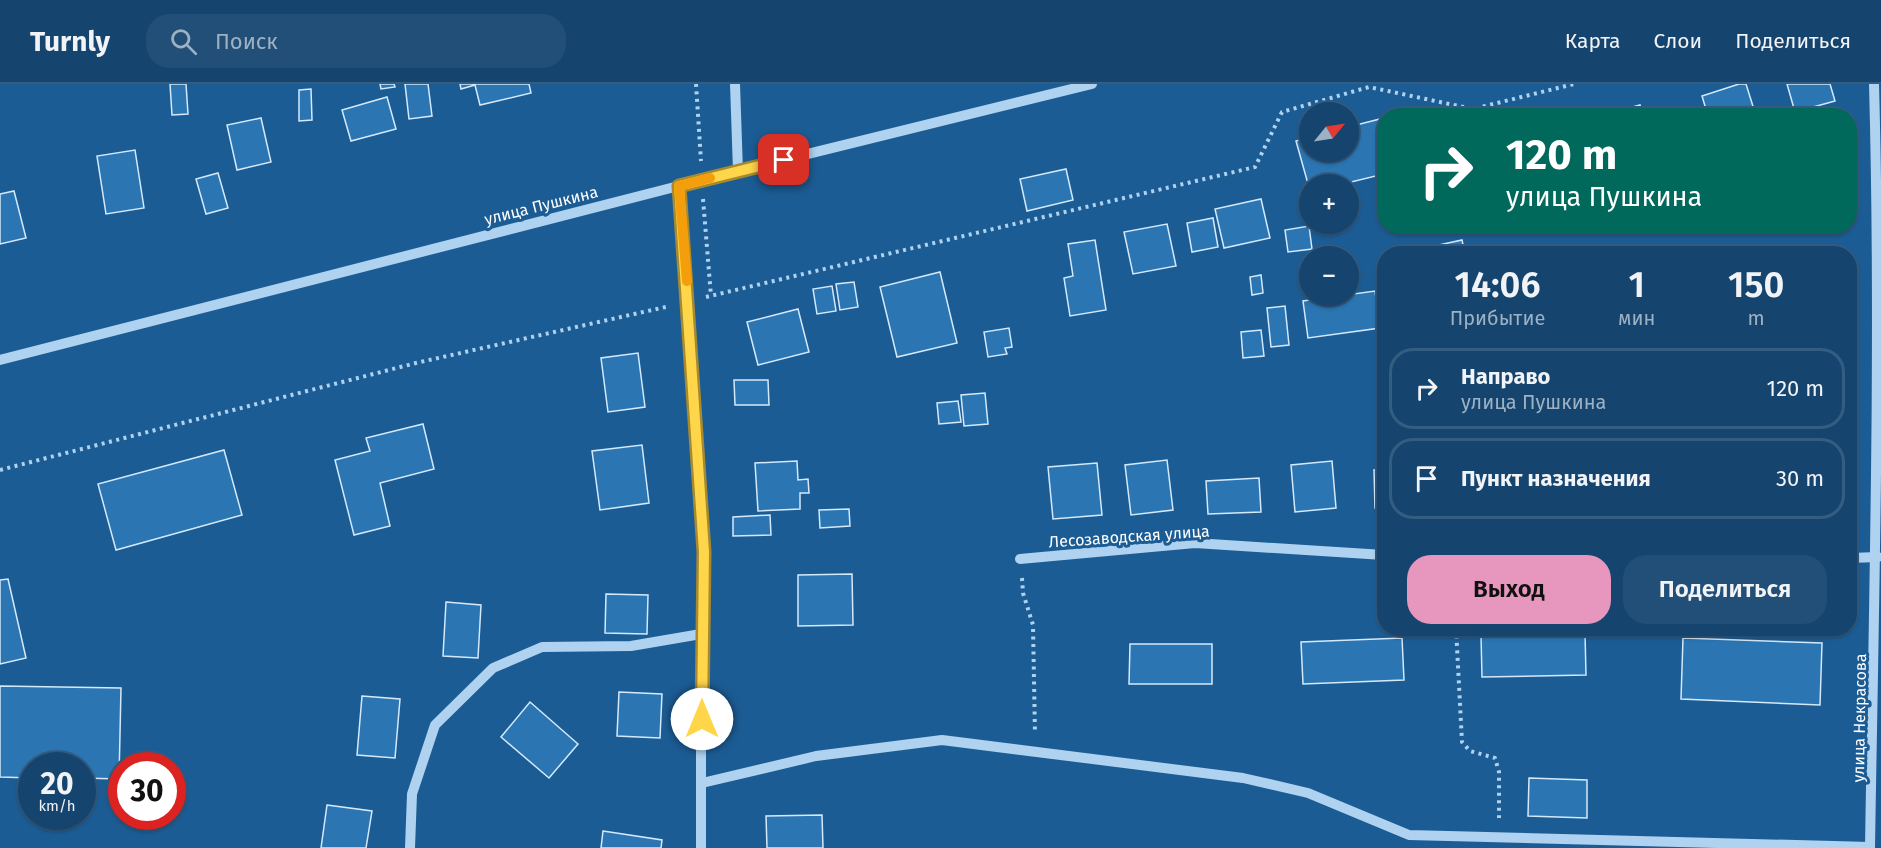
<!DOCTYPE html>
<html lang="ru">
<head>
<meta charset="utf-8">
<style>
  :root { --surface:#15456f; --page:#224f77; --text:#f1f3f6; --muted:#9db1c3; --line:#345d82; --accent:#e797bd }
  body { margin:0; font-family:"Fira Sans",sans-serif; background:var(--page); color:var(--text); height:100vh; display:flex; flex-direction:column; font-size:22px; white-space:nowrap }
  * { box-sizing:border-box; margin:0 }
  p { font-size:20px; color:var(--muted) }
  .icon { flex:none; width:33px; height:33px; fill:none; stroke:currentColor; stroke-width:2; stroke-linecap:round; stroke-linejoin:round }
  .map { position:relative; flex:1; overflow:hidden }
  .panel { position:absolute; left:1377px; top:162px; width:480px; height:390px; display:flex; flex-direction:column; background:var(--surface); border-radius:24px; box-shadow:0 2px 4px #0004,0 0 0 2px var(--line) }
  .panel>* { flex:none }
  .guide { position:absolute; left:1377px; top:24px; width:480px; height:126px; border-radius:24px; box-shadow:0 2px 4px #0004,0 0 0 2px var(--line); background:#00695c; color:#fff; overflow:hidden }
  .needle { width:39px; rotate:60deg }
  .fabs { position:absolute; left:1299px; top:18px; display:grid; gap:12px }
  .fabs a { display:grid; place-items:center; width:60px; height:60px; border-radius:50%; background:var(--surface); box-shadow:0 2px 4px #0004,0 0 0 2px var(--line); font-size:30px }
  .speed { position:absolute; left:18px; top:668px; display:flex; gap:12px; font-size:30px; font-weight:700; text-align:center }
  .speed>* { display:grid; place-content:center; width:78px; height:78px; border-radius:50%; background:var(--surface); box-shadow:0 2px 4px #0004,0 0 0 2px var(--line); line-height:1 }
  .speed small { font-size:15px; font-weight:400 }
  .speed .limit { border:9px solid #d22; background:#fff; color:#111 }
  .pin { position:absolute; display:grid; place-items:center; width:51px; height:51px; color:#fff; margin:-26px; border-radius:12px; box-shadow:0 3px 9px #0006 }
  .me { position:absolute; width:66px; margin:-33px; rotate:0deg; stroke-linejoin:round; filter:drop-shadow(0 0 4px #0008) }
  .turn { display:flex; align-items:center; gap:21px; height:126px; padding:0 30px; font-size:27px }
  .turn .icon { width:78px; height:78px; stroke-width:2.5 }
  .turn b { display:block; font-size:42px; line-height:51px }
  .eta { display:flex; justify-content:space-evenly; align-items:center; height:102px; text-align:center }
  .eta b { font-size:36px; font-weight:600; line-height:42px }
  .cta { display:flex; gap:12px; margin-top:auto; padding:12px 30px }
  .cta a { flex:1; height:69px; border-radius:24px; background:var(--accent); color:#111; font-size:24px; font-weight:600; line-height:69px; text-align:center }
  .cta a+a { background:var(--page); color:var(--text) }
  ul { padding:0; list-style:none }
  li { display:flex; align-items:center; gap:18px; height:81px; margin:0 12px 9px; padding:0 18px; border:3px solid var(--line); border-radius:24px }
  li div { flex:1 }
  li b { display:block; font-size:22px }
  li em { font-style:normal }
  header { display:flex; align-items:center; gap:36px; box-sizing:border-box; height:84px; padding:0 30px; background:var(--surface); border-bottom:2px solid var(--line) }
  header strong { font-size:28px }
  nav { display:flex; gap:33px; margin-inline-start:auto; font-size:21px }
  .search { width:420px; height:54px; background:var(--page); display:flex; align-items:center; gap:15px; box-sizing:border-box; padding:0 21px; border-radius:24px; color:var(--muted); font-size:22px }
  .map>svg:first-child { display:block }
</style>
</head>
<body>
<header>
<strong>Turnly</strong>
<div class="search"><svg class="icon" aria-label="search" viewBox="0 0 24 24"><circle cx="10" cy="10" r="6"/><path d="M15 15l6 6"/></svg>Поиск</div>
<nav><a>Карта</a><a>Слои</a><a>Поделиться</a></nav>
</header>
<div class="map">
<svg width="1881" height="764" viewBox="0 0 1881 764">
  <rect width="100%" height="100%" fill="#1c5c94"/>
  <!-- building -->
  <g fill="#2b75b2" stroke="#d4e9fb" stroke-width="1.5">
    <path d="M170,0H186L188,30L172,31Z"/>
    <path d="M380,0H394L395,3L381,5Z"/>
    <path d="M405,0H428L432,32L409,35Z"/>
    <path d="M460,0H529L531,9L480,21L475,1L461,5Z"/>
    <path d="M1739,0H1746L1756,32H1708L1702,12Z"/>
    <path d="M1787,0H1830L1835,17L1795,28Z"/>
    <path d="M311,5L312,36L299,37V6Z"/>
    <path d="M387,13L396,45L351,57L342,26Z"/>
    <path d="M1640,21L1643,32H1600Z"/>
    <path d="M261,34L271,78L237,86L227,41Z"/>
    <path d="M1380,35L1384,54V90L1343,100H1310V107L1296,57L1310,53V68H1348V43Z"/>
    <path d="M135,66L144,124L106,130L97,72Z"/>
    <path d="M1066,85L1073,116L1027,127L1020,95Z"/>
    <path d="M218,89L228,124L206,130L196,95Z"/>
    <path d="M14,107L26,154L0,160V110Z"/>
    <path d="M1261,115L1270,154L1224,164L1215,125Z"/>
    <path d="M1213,134L1218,163L1192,168L1187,139Z"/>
    <path d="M1167,140L1176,182L1133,190L1124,148Z"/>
    <path d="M1309,142L1312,165L1288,168L1285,146Z"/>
    <path d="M1095,156L1106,226L1070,232L1064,194L1073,192L1068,160Z"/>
    <path d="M1462,156L1465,170H1435L1434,162Z"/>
    <path d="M940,188L957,259L897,273L880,203Z"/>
    <path d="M1261,191L1263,209L1252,211L1250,193Z"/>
    <path d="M854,198L858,223L840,226L836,200Z"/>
    <path d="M832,202L836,227L817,230L813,205Z"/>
    <path d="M1375,207L1380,244L1308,254L1303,217Z"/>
    <path d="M1285,222L1289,261L1271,263L1267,224Z"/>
    <path d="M798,225L809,268L758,281L747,238Z"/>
    <path d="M1009,244L1012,263L1005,264L1007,270L988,273L984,248Z"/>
    <path d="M1261,246L1264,272L1243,274L1241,248Z"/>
    <path d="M638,269L645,323L608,328L601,274Z"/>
    <path d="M734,296H768L769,321H735Z"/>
    <path d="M985,309L988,340L964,342L961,311Z"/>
    <path d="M958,317L961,338L939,340L937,319Z"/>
    <path d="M423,340L434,385L380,399L390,442L354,451L335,376L370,367L366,354Z"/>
    <path d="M642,361L649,419L600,426L592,367Z"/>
    <path d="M224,366L242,431L116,466L98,400Z"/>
    <path d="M1167,376L1173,426L1131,431L1125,381Z"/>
    <path d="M797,377L798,396L808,395L809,409H800V425L758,427L755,379Z"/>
    <path d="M1332,377L1336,424L1295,428L1291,381Z"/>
    <path d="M1097,379L1102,431L1053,435L1048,383Z"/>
    <path d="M1384,385V423L1375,424L1374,386Z"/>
    <path d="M1259,394L1261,428L1208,430L1206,397Z"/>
    <path d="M849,425L850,442L820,444L819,426Z"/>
    <path d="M770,431L771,451L733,452V433Z"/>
    <path d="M852,490L853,541L798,542V491Z"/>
    <path d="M8,495L26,574L0,580V496Z"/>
    <path d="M606,510L648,511L647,550L605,549Z"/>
    <path d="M446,518L481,521L478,574L443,572Z"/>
    <path d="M1585,549L1586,591L1482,593L1481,552Z"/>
    <path d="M1402,554L1404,596L1303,600L1301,558Z"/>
    <path d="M1683,554L1822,559L1820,621L1681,615Z"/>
    <path d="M1130,560H1212V600H1129Z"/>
    <path d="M0,602L121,604L119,695L82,694V681H32V694L0,693Z"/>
    <path d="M619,608L662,610L660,654L617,652Z"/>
    <path d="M362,612L400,615L395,674L357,671Z"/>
    <path d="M530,618L578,660L549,694L501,653Z"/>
    <path d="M1529,694L1587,696V734L1528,732Z"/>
    <path d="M327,721L372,727L366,764H321Z"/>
    <path d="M822,731L823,764H767L766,732Z"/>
    <path d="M603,747L662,756L661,764H601Z"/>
  </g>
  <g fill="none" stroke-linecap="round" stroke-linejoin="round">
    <!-- path -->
    <g stroke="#aed2ef" stroke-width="4" stroke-dasharray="3 4.5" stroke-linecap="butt">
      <path d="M696,0L701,77"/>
      <path d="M703,115L711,212"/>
      <path d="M706,213L1255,83L1282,28L1369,3L1473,25L1574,0"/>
      <path d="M0,386L416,279L670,222"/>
      <path d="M1022,494L1023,509L1033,541L1035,650"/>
      <path d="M1456,544L1462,658L1470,667L1495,674L1499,688V734"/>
    </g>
    <!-- minor -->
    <g stroke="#aed2ef" stroke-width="10">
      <path d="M735,0L738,87"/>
      <path d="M679,102L704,468L701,550V764"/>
      <path d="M0,276L702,96L1092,0"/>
      <path d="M1850,474L1878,473"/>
      <path d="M1020,475L1195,459L1384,471"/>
      <path d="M702,699L816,672L942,656L1243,694L1308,709L1409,751L1870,763"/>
      <path d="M410,764L412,710L435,641L493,584L542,563L631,562L701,550"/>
      <path d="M1870,764C1874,509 1881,255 1874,0"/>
    </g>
  </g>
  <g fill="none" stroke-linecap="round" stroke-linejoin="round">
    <defs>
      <path id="route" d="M702,635L704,468L679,102L784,76"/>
    </defs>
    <!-- route casing -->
    <use href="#route" stroke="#a68a30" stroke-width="15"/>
    <!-- route -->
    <use href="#route" stroke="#ffd54a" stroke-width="10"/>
    <!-- slow -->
    <path stroke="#f59e0b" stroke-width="10" d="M687,197L679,102L710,94"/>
  </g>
  <g text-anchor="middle" stroke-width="6" stroke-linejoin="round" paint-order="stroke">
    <!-- street labels -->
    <g font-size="16" fill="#fff" stroke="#1c5c94">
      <text transform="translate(541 121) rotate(-14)" y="6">улица Пушкина</text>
      <text transform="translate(1129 452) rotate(-4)" y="6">Лесозаводская улица</text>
      <text transform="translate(1859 634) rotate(-89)" y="6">улица Некрасова</text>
    </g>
  </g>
</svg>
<div class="fabs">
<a><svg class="needle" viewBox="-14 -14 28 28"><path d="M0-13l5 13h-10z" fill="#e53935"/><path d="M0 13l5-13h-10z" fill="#9db1c3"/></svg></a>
<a>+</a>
<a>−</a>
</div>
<div class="speed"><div>20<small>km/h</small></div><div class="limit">30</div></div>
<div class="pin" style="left:784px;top:76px;background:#d93025"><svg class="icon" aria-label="arrive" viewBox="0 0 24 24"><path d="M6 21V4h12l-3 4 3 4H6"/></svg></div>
<svg class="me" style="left:702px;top:635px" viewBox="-20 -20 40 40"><circle r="19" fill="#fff"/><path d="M0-13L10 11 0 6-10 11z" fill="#ffd54a"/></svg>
<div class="guide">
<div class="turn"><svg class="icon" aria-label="right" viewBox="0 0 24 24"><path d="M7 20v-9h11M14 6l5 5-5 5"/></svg><div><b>120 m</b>улица Пушкина</div></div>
</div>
<section class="panel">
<div class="eta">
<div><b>14:06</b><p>Прибытие</p></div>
<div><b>1</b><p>мин</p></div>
<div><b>150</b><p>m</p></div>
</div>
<ul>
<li><svg class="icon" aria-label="right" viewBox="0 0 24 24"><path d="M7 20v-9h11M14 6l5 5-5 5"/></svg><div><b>Направо</b><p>улица Пушкина</p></div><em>120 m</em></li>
<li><svg class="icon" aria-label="arrive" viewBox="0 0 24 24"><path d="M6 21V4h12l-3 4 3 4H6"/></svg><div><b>Пункт назначения</b></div><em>30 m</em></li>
</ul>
<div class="cta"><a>Выход</a><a>Поделиться</a></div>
</section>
</div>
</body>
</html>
